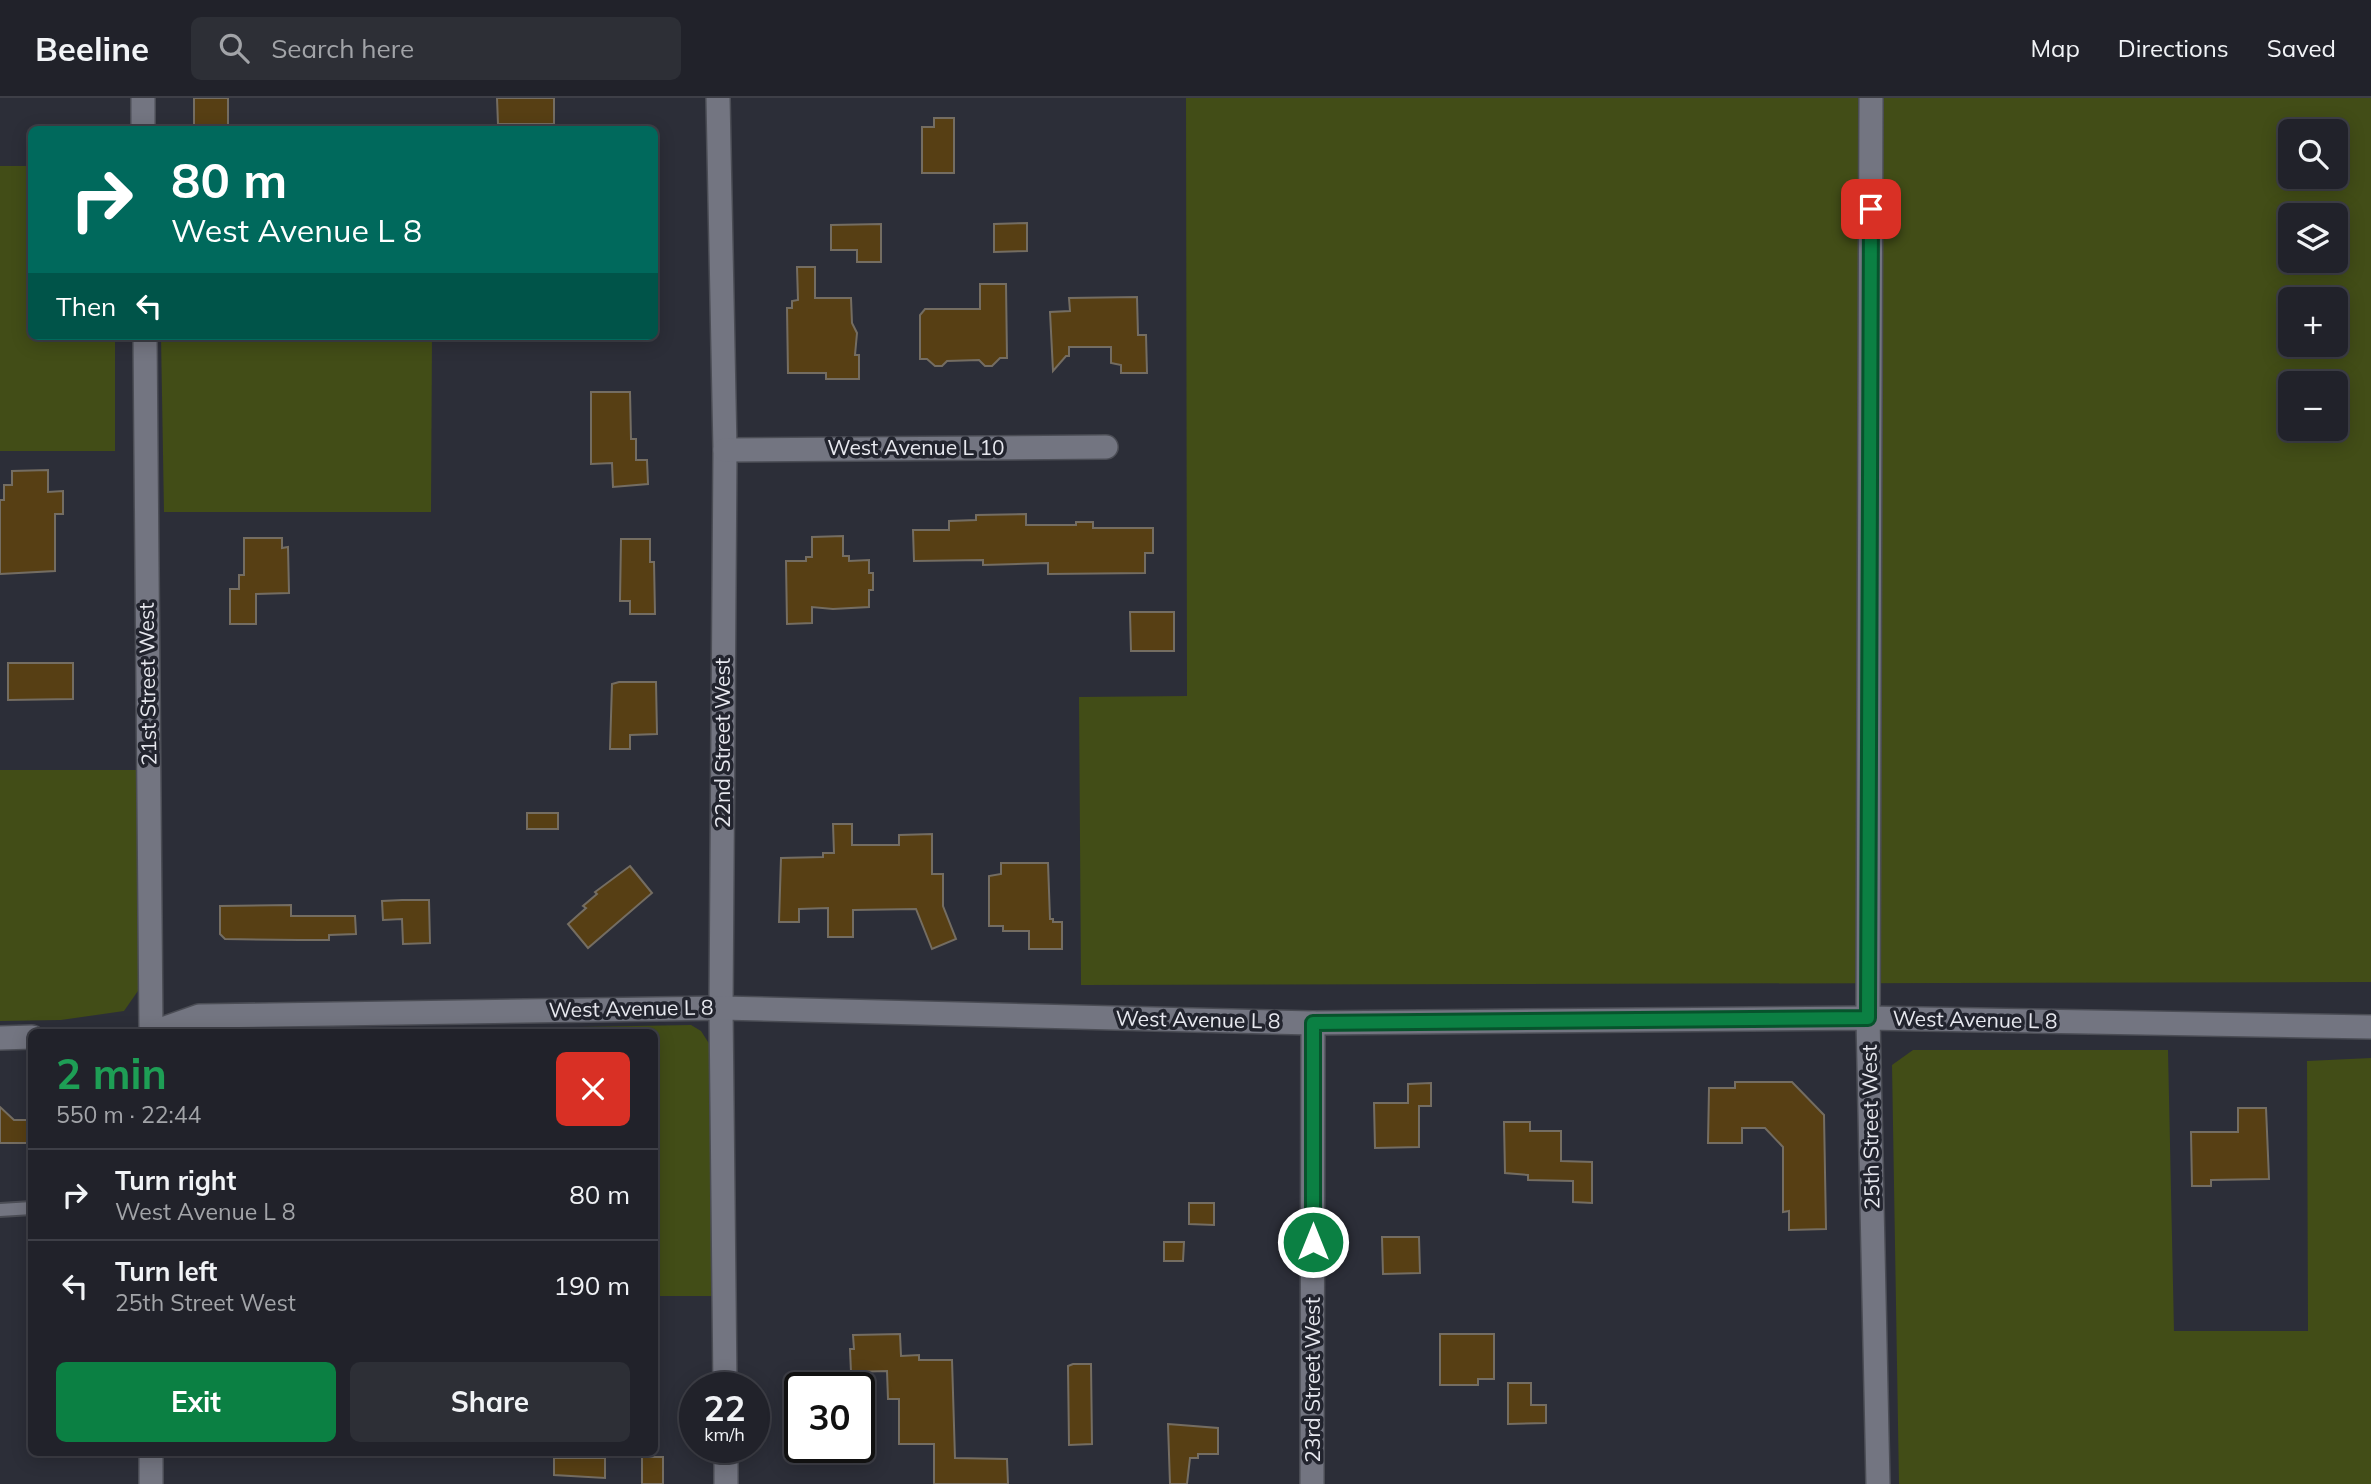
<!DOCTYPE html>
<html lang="en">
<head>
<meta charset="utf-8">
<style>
  :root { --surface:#21222a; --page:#2d2f36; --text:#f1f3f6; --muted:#a2a4a8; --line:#3e3f47; --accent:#0b8043 }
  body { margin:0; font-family:Mulish,sans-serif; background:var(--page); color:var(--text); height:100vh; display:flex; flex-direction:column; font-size:26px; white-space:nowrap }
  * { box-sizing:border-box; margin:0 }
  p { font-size:23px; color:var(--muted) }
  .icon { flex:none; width:38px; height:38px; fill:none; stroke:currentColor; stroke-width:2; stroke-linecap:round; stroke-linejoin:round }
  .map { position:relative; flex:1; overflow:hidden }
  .panel { position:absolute; left:28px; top:931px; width:630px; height:427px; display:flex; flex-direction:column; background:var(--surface); border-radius:10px; box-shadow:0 4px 18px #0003,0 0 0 2px var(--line) }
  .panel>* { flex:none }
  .top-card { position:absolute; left:28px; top:28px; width:630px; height:214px; border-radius:10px; box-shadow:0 4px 18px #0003,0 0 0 2px var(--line); background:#00695c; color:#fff; overflow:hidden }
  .tools { position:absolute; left:2278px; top:21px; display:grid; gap:14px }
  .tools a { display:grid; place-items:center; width:70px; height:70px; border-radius:10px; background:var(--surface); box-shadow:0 4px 18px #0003,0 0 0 2px var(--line); font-size:35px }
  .speed { position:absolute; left:679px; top:1274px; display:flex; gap:14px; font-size:35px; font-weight:700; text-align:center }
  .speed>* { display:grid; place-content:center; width:91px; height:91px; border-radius:50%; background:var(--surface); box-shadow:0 4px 18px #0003,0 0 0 2px var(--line); line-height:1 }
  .speed small { font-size:18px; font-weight:400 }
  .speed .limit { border:4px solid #111; border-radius:10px; background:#fff; color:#111 }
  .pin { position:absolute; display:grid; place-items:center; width:60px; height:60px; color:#fff; margin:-30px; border-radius:14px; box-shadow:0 4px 10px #0006 }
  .me { position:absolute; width:77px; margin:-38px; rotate:0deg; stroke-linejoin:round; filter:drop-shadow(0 0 5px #0008) }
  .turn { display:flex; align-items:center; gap:24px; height:147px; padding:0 28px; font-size:32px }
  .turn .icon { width:91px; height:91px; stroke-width:2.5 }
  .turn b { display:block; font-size:49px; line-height:60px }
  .then { display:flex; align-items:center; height:66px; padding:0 28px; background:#0003; gap:14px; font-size:26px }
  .round { display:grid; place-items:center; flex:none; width:74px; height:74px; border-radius:10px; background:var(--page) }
  .summary { display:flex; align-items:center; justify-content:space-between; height:119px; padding:0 28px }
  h1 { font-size:42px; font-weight:700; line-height:52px; color:#1e9e55 }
  .action { display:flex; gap:14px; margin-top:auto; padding:14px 28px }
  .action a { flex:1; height:80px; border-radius:10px; background:var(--accent); color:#fff; font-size:28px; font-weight:700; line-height:80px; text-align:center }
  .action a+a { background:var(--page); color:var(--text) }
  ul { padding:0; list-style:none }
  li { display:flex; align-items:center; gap:21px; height:91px; padding:0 28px; border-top:2px solid var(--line) }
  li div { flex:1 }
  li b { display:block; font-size:26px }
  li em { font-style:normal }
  header { display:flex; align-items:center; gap:42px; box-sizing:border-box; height:98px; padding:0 35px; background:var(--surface); border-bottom:2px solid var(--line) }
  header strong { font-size:33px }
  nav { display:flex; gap:38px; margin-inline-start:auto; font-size:24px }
  .search { width:490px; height:63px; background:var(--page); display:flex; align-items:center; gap:18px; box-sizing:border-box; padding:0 24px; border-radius:10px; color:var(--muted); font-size:26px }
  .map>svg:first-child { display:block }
</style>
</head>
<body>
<header>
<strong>Beeline</strong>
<div class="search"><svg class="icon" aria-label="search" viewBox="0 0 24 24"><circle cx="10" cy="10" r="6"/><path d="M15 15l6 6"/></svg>Search here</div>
<nav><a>Map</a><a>Directions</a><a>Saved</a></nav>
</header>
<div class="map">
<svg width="2371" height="1386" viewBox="0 0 2371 1386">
  <rect width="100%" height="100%" fill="#2c2e38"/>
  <!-- green -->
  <g fill="#424d17" fill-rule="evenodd">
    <path d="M1186,0H2371V884L1081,887L1079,599L1187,598ZM2291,33H2336V79H2291ZM2291,117H2336V163H2291ZM2291,201H2336V247H2291ZM2291,285H2336V331H2291Z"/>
    <path d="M0,68H31L32,238H115V353H0Z"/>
    <path d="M161,238H432L431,414H164Z"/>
    <path d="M0,672H139L140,890L124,913L61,922L0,923Z"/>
    <path d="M691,927L701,933L710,947L712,1198H655L654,934H308Z"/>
    <path d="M1913,952H2168L2174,1233H2308L2307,963L2371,960V1386H1899L1892,967Z"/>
  </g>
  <!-- building -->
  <g fill="#573f14" stroke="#746d62" stroke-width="2">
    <rect x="194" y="0" width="34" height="31"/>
    <path d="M497,0H554V26H498Z"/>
    <path d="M934,20H954V75H922V29H934Z"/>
    <path d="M1027,125V153L994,154V126Z"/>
    <path d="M881,126V164H857V152H831V127Z"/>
    <path d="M797,169H815V200H851L852,225L857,235L855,257H859V281H826V275H788L787,210H792V203L798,202Z"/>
    <path d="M980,186H1006L1007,260H1000L992,268H985L979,262L947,263L942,268H935L927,261H920V217L925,211H980Z"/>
    <path d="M1137,199L1138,237H1146L1147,275H1121V267L1111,265V249H1069V258H1066L1053,273L1050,214L1070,213L1069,200Z"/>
    <path d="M591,294H630L631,341H636V362H647L648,386L613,389L612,365L591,366Z"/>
    <path d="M48,372V394L63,393V416H55V473L0,476V402H4V387H12V373Z"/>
    <path d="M1026,416V427H1076V424H1093V430H1153V455H1145V475L1048,476V465L983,467V462L914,463L913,432H949V423L976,422V417Z"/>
    <path d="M843,438V458H849V463L869,462V475H873V492H869V509L833,511L812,509V525L787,526L786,463H806V459H812V439Z"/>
    <path d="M244,440H282V450L288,449L289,495L256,496V526H230V491H239V477H244Z"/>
    <path d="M621,441H650V464H654L655,516H630V503H620Z"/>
    <path d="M1130,514H1174V553H1131Z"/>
    <path d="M8,565H73V601L8,602Z"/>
    <path d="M619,584H656L657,636L630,637V651H610L612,586Z"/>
    <rect x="527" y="715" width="31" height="16"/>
    <path d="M833,726H852V747H899V737L932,736V776H943V808L956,841L932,851L916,811L853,812V839H828V810L799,811V824H779L781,760L823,759V755H834Z"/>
    <path d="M1001,765H1048L1050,821H1053V824H1062V851H1029V833H1003V828H989V778L1001,776Z"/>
    <path d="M630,768L652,795L588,850L568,826L586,810L583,808L597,796L595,794Z"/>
    <path d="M402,802H429L430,845L403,846L402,821L383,822L382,803Z"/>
    <path d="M291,807V818H355L356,836L329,837V842H299L225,841L220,836V808Z"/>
    <path d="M1735,984H1792L1824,1017L1826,1131L1789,1132V1113L1783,1114V1049L1765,1030H1742V1045H1708L1709,990H1735Z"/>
    <path d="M1431,985V1008H1419V1049L1375,1050L1374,1005H1408V986Z"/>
    <path d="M0,1009L14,1022H32V1045H0Z"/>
    <path d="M2238,1010H2266L2269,1081L2211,1082V1088H2192L2191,1034H2238Z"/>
    <path d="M1504,1024H1530V1033H1561V1063L1592,1064V1105L1573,1104V1083L1528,1082V1077L1505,1075Z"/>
    <path d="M1189,1105H1214V1127L1189,1126Z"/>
    <path d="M1382,1139H1419L1420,1175L1383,1176Z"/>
    <path d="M1164,1144H1184L1183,1163H1164Z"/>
    <path d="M900,1236L901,1258L919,1257V1262H952L955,1360L1007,1361L1008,1386H934V1346H899V1301H888L887,1273L851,1274L850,1251H854L853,1237Z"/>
    <path d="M1440,1236H1494V1281H1478V1287H1440Z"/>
    <path d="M1073,1266H1091L1092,1346L1069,1347L1068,1268Z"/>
    <path d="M1508,1285H1531V1307H1546V1325L1508,1326Z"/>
    <path d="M1168,1326L1218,1330V1356H1198V1360H1190L1187,1386H1170Z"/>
    <rect x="642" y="1359" width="21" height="27"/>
    <path d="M554,1360H605V1380L554,1377Z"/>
  </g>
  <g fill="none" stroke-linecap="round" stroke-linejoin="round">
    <defs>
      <path id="service" d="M0,1112L32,1110"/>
      <g id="minor">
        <path d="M143,0V32"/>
        <path d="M718,0L725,352L721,910L725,1290"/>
        <path d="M1871,0L1868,920L1878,1386"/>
        <path d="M145,238L151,934"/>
        <path d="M725,352L1106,349"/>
        <path d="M154,934L199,918L721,910L1313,925L1868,920L2371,929"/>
        <path d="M0,940L32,939"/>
        <path d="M726,1349V1386"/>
        <path d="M151,1354V1386"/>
        <path d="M1312,1386L1313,925"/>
      </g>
    </defs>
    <!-- service casing -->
    <use href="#service" stroke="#4b4d55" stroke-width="16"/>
    <!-- minor casing -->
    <use href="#minor" stroke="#4b4d55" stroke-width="26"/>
    <!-- service -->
    <use href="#service" stroke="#737581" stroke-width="12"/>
    <!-- minor -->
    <use href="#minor" stroke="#737581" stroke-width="23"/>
  </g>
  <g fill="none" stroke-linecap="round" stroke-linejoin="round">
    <defs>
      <path id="route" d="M1313,1144V925L1868,920L1871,111"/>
    </defs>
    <!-- route casing -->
    <use href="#route" stroke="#07532c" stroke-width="18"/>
    <!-- route -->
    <use href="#route" stroke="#0b8043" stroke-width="12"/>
  </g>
  <g text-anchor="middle" stroke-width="7" stroke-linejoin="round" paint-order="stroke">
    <!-- street labels -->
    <g font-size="21" fill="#e7e8ef" stroke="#22242e">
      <text x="916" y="357">West Avenue L 10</text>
      <text transform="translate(148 586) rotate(-91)" y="7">21st Street West</text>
      <text transform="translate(723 645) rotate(-90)" y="7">22nd Street West</text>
      <text transform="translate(631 911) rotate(-1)" y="7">West Avenue L 8</text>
      <text transform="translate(1198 922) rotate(1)" y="7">West Avenue L 8</text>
      <text transform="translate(1975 922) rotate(1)" y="7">West Avenue L 8</text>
      <text transform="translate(1871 1029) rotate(-91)" y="7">25th Street West</text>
      <text transform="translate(1313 1282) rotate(-90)" y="7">23rd Street West</text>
    </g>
  </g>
</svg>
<div class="tools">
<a><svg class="icon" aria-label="search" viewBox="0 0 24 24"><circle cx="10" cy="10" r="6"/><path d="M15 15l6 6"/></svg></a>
<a><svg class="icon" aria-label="layers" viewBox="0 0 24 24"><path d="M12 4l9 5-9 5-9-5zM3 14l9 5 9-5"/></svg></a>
<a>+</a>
<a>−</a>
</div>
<div class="speed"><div>22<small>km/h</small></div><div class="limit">30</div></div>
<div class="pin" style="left:1871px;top:111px;background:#d93025"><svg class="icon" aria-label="arrive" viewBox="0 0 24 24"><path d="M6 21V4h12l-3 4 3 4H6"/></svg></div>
<svg class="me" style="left:1313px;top:1144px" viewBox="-20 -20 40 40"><circle r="17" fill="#0b8043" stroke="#fff" stroke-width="3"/><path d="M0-11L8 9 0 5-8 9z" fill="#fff"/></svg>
<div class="top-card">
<div class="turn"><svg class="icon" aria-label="right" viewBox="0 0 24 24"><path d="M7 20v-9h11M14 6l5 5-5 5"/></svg><div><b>80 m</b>West Avenue L 8</div></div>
<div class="then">Then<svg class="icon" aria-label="left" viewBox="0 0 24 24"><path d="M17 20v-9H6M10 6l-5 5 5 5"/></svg></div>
</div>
<section class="panel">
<div class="summary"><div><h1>2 min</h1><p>550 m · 22:44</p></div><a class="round" style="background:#d93025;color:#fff"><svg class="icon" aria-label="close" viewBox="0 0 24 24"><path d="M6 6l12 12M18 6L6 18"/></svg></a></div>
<ul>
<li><svg class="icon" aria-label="right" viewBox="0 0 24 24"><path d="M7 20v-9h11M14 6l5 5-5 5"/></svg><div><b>Turn right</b><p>West Avenue L 8</p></div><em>80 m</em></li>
<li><svg class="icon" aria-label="left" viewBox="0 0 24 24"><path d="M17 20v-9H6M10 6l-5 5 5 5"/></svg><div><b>Turn left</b><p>25th Street West</p></div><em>190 m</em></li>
</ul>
<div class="action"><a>Exit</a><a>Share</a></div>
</section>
</div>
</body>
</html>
